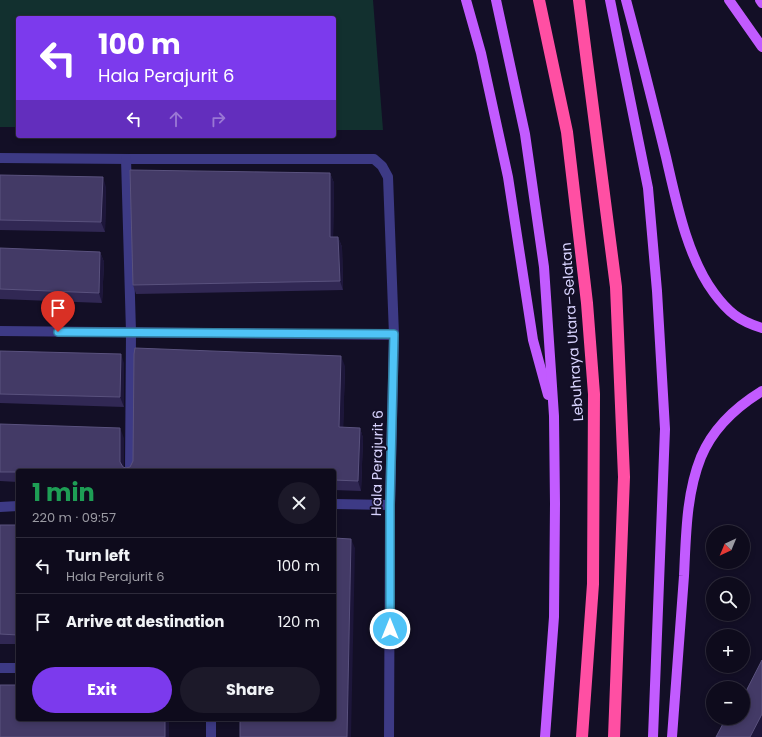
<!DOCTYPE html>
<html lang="en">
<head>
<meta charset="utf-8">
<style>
  :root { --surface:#0e0b1c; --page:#1c1929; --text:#f1f3f6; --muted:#9b9ba3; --line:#2e2b3b; --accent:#7c3aed }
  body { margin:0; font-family:Poppins,sans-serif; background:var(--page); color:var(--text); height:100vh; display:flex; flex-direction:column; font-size:15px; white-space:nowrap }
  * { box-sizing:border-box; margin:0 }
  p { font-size:13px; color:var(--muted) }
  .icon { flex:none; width:22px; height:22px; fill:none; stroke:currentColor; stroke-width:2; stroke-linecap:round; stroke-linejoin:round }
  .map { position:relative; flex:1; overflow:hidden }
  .drawer { position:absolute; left:16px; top:469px; width:320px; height:252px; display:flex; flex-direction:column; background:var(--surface); border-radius:4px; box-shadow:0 2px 6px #0003,0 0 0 1px var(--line) }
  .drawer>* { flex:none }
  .top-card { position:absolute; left:16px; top:16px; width:320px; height:122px; border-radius:4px; box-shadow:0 2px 6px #0003,0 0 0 1px var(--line); background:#7c3aed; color:#fff; overflow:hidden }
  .needle { width:26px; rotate:224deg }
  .tools { position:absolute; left:706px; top:525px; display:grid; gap:8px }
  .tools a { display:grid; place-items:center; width:44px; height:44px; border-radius:50%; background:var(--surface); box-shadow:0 2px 6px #0003,0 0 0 1px var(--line); font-size:20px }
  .pin { position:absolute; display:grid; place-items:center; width:34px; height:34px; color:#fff; margin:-41px -17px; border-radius:50% 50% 50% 0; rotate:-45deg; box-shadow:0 0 4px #0007 }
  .pin .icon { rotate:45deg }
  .me { position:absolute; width:44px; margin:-22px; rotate:0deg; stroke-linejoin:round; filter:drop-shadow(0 0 3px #0008) }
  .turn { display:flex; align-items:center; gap:14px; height:84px; padding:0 16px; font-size:18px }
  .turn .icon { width:52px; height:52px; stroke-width:2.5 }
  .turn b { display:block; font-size:28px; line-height:34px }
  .lanes { display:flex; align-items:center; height:38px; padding:0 16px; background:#0003; justify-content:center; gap:20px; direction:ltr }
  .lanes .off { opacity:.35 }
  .round { display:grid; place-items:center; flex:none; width:42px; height:42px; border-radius:21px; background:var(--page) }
  .summary { display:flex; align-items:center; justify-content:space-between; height:68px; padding:0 16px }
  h1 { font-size:24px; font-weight:700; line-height:30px; color:#1e9e55 }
  .primary-button { display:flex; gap:8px; margin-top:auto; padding:8px 16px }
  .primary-button a { flex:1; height:46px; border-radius:24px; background:var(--accent); color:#fff; font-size:16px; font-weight:700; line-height:46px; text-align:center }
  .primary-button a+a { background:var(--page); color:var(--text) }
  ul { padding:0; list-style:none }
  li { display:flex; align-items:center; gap:12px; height:56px; padding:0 16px; border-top:1px solid var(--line) }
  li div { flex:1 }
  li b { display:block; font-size:15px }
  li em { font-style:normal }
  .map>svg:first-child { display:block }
</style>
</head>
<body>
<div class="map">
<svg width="762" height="737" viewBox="0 0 762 737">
  <rect width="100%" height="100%" fill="#130f26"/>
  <!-- green -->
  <path fill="#12302f" d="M0,0H373L383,130H334V18H18V127H0Z"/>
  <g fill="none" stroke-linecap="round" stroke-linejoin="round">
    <!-- minor -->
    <g stroke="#3d3a85" stroke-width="10">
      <path d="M0,158L130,159H374L382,166L388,177L394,335L390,505L389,737"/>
      <path d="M126,159L131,332L130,471"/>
      <path d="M0,331L394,335"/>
      <path d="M334,504L390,505"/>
      <path d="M0,507L18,506"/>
      <path d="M0,668H18"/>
      <path d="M211,719V737"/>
    </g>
    <!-- major -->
    <g stroke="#c25bff" stroke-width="10">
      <path d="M466,0L481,53L508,177L533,340L548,395"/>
      <path d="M496,0L525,134L544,267L554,416L555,504L554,617L545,737"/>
      <path d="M610,0L648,188L657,291L665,429L653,737"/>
      <path d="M626,0C640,52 653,104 666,157C676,200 687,257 714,293C728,312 739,321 762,328"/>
      <path d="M729,0L762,47"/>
      <path d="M760,0L762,3"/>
      <path d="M672,737C676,683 680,630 684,576C686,537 686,494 701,457C713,428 736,407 762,391"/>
    </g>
    <!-- highway -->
    <g stroke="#ff4fa3" stroke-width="12">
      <path d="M539,0L567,132L587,303L594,394L593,584L582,737"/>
      <path d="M579,0L616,287L624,477L614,737"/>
    </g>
  </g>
  <!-- wall -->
  <g fill="#312854">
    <path d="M330,173L334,183L333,237H338L342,247L343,290L136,294L133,285Z"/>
    <path d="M0,175L106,187L105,232L0,230Z"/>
    <path d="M0,248L100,252L104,262L102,303L0,299Z"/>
    <path d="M0,351L124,363V407L0,403Z"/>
    <path d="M345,366L343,428H360L363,438L361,491L334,490V471H18V482L0,481V424L124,438V467L126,468L130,467Z"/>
    <rect x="0" y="525" width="18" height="119"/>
  </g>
  <!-- shaded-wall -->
  <g fill="#1d163a">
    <path d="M330,173L334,183L333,247L330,237Z"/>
    <path d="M103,177L106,187L105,232L101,222Z"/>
    <path d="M338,237L342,247L343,290L340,281Z"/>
    <path d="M100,252L104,262L102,303L99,293Z"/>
    <path d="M121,354L124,363V407L120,397Z"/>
    <path d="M341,356L345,366L343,437L339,427Z"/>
    <path d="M120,428L124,438V471L120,462Z"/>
    <path d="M360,428L363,438L361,491L358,481Z"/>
    <path d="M351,539L355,548L351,737H347Z"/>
    <path d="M762,714V737H750Z"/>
    <rect x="165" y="719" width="4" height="18"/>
  </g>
  <!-- building -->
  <g fill="#433a66" stroke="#5a527e">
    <path d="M130,170L330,173V237H338L340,281L133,285Z"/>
    <path d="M0,175L103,177L101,222L0,220Z"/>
    <path d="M0,248L100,252L99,293L0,289Z"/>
    <path d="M135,348L341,356L339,427L360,428L358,481L334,480V471H130L113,470V471H18V472H0V424L120,428V462L123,467L126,468L130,467L133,461L134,354Z"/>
    <path d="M0,351L121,354L120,397L0,394Z"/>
    <path d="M0,525H18V635L0,634Z"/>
    <path d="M334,538L351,539L347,737H240V719H334Z"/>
    <path d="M762,660V714L750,737H716L726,718H743V697Z"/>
    <path d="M0,685H18V719H165V737H0Z"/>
  </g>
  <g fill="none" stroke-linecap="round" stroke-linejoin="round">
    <defs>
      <path id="route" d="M58,332L394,334L390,505V629"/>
    </defs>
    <!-- route casing -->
    <use href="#route" stroke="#337fa1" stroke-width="10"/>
    <!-- route -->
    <use href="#route" stroke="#4fc3f7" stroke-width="7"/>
  </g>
  <g text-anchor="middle" stroke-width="3.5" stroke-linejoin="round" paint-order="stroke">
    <!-- street labels -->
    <g font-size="14" fill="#d9d4ff" stroke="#130f26">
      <text transform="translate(572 332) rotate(-94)" y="5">Lebuhraya Utara–Selatan</text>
      <text transform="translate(377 463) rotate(-89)" y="5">Hala Perajurit 6</text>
    </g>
  </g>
</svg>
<div class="tools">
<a><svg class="needle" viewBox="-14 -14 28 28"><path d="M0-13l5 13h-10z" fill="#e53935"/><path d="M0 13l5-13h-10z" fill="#9b9ba3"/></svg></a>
<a><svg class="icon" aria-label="search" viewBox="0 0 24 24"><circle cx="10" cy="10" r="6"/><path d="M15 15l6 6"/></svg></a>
<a>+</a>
<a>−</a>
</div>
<div class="pin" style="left:58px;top:332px;background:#d93025"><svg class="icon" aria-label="arrive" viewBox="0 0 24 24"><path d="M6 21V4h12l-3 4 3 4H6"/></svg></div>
<svg class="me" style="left:390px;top:629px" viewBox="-20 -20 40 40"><circle r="17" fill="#4fc3f7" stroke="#fff" stroke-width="3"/><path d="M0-11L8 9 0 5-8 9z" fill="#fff"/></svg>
<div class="top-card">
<div class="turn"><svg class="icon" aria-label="left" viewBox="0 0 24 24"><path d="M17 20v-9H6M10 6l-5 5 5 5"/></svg><div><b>100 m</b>Hala Perajurit 6</div></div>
<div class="lanes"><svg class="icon" aria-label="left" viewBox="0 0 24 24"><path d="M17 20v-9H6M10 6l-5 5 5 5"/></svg><svg class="icon off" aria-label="ahead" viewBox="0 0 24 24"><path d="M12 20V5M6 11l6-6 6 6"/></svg><svg class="icon off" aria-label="right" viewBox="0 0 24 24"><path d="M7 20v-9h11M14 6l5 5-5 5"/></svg></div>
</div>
<section class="drawer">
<div class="summary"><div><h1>1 min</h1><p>220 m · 09:57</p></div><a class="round"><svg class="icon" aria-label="close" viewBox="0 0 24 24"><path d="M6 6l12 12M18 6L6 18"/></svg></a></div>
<ul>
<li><svg class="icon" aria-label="left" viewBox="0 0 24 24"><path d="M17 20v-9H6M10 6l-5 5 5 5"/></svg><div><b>Turn left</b><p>Hala Perajurit 6</p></div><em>100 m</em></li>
<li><svg class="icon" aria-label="arrive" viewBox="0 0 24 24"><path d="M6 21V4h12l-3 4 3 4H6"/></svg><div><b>Arrive at destination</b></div><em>120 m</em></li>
</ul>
<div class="primary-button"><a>Exit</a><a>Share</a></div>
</section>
</div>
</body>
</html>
